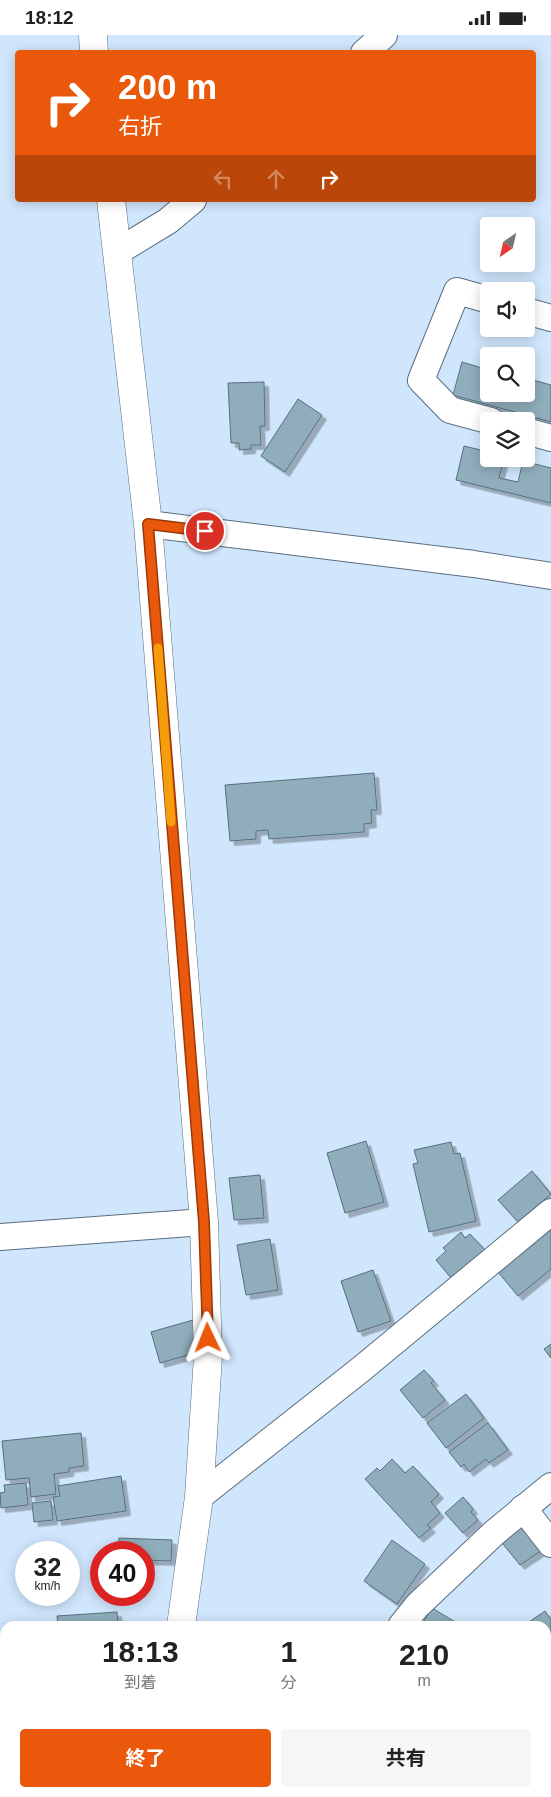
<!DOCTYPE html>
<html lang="ja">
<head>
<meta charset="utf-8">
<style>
  :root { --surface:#fff; --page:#f6f6f6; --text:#222; --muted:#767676; --accent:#ea580c }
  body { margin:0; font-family:Arial,"Noto Sans JP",sans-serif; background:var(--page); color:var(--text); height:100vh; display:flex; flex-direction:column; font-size:19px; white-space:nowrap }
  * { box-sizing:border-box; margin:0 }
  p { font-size:16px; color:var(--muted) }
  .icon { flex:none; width:28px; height:28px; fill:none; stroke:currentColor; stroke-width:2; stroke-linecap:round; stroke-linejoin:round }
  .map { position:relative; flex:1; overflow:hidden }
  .side { position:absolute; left:0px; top:1586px; width:551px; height:176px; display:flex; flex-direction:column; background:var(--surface); border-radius:15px 15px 0 0; box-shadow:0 2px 12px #0003 }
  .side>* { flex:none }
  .hud { position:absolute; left:15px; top:15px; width:521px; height:152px; border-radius:5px; box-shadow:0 2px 12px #0003; background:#ea580c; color:#fff; overflow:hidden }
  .needle { width:32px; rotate:214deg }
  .tools { position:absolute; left:480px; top:182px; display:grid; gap:10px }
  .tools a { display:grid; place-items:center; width:55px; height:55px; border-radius:5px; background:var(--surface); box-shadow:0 2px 12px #0003; font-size:25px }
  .speed { position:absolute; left:15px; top:1506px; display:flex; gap:10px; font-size:25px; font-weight:700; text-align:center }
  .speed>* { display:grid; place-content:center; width:65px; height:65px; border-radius:50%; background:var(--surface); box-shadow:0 2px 12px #0003; line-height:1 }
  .speed small { font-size:12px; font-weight:400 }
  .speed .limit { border:8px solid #d22; background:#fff; color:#111 }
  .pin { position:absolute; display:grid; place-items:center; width:42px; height:42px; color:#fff; margin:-21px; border:2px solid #fff; border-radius:50%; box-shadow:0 1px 5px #0007 }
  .me { position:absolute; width:55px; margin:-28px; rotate:358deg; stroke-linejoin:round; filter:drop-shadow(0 0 4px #0008) }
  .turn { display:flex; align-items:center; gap:18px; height:105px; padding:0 20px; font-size:22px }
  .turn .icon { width:65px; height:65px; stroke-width:2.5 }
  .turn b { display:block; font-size:35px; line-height:42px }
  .lanes { display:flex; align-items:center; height:48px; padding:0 20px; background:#0003; justify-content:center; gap:25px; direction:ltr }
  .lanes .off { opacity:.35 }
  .eta { display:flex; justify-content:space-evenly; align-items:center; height:85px; text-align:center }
  .eta b { font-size:30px; font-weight:700; line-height:35px }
  .action { display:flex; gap:10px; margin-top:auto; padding:10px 20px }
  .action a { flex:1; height:58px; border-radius:5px; background:var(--accent); color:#fff; font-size:20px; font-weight:700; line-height:58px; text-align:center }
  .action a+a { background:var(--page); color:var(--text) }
  .status { display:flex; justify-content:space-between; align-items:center; height:35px; padding:0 25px; background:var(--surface); direction:ltr }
  .status svg { height:14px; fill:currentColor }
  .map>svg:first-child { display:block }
</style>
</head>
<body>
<div class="status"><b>18:12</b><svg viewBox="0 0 49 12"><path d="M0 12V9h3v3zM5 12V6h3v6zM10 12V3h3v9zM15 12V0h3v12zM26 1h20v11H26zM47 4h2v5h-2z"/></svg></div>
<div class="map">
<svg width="551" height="1762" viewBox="0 0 551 1762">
  <defs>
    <filter id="shadow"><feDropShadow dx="4.5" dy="4.5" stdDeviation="0" flood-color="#0004"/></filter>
  </defs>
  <rect width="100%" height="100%" fill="#d0e6fc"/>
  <!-- building -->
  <g fill="#8fadba" stroke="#54707c" filter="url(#shadow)">
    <path d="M462,327L489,335V359H503L516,362L517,359H526V343L551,350V387L453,360Z"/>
    <path d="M264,347L265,391H260L261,410H251V414L239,415V408H231L228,348Z"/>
    <path d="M298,364L322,380L285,437L261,421Z"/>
    <path d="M464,411L489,417V424H504L499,443L518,447L523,426L551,433V468L456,445Z"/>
    <path d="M374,738L377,775H371L372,788L364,789V797L269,804L268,795L256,796V804L230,806L225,750Z"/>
    <path d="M366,1106L384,1167L345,1178L327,1118Z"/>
    <path d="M451,1107L454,1119L460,1118L476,1186L429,1197L413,1129L418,1128L414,1115Z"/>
    <path d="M532,1136L551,1159L518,1187L498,1165Z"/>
    <path d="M260,1140L264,1183L234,1185L229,1143Z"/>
    <path d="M551,1193V1234L518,1261L498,1237Z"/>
    <path d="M461,1197L465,1203L470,1199L485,1215L451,1243L436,1225L446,1216L443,1213Z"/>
    <path d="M270,1204L278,1255L246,1260L237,1210Z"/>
    <path d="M373,1235L391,1286L358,1297L341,1246Z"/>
    <path d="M193,1285L202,1316L160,1328L151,1297Z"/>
    <path d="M551,1309V1323L544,1314Z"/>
    <path d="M424,1335L434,1346L431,1348L445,1365L423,1383L400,1355Z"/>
    <path d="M466,1359L484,1383L446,1413L427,1388Z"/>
    <path d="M488,1388L508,1415L489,1428L486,1424L469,1437L464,1429L461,1432L449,1417Z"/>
    <path d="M81,1398L84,1431L69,1433V1437L54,1439L56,1459L31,1462L29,1443L6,1445L2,1406Z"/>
    <path d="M392,1424L405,1438L413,1431L439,1459L431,1467L440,1478L427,1490L431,1493L419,1503L365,1444L377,1433L380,1436Z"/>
    <path d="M121,1441L126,1476L57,1486L53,1462L60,1461L58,1451Z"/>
    <path d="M26,1448L28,1470L1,1473L0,1458L5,1457L4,1450Z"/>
    <path d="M463,1462L473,1474L471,1477L478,1485L463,1498L445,1478Z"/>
    <path d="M51,1466L53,1485L34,1487L32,1468Z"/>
    <path d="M521,1487L542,1515L520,1530L499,1504Z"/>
    <path d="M119,1503L172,1505L171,1526L144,1525V1531V1518H118Z"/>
    <path d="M392,1505L425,1529L397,1569L364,1546Z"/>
    <path d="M432,1573L462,1591H421Z"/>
    <path d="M545,1576L551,1585V1626L546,1629V1591H523Z"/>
    <path d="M117,1577L118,1591H58L57,1581Z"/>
    <path d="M0,1651L5,1654V1692L0,1689Z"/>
    <path d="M546,1654L551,1660V1689L546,1693Z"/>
    <path d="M284,1758H306L303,1762H294Z"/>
    <path d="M386,1758H407L405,1762H396Z"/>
    <path d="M453,1758H457L466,1762H451Z"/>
  </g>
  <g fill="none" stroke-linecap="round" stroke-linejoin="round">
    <defs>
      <g id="street">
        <path d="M364,18L384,0"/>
        <path d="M117,217L168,186L193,165"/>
        <path d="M489,265L457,256L421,345L450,375L491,386"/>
        <path d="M526,276L551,283"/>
        <path d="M526,396L551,403"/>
        <path d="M148,489L474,529L551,541"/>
        <path d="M0,1202L204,1187"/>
        <path d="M199,1462L360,1335L551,1177"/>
        <path d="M523,1473L551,1509"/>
        <path d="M401,1591L417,1571L494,1498L551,1451"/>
        <path d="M0,1636L5,1635"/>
        <path d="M321,1762L323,1758"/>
      </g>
      <g id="secondary">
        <path d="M93,0L94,18"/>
        <path d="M111,165L148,489L204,1187L208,1321L199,1462L181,1591"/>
        <path d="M151,1762L153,1758"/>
      </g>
    </defs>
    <!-- street casing -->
    <use href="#street" stroke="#5b6e81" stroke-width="28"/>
    <!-- secondary casing -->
    <use href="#secondary" stroke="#5b6e81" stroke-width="29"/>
    <!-- street -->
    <use href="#street" stroke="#fff" stroke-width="26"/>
    <!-- secondary -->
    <use href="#secondary" stroke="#fff" stroke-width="28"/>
  </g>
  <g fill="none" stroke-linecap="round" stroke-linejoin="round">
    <defs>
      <path id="route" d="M205,496L148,489L204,1187L208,1303"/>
    </defs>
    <!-- route casing -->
    <use href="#route" stroke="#983908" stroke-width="12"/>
    <!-- route -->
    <use href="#route" stroke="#ea580c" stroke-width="9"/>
    <!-- slow -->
    <path stroke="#f59e0b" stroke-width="9" d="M158,613L171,787"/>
  </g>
</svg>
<div class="tools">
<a><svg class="needle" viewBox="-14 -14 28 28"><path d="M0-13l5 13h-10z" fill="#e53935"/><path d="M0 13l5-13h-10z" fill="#767676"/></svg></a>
<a><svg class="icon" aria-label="sound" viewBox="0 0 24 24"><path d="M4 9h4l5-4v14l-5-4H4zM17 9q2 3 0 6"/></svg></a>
<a><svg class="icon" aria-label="search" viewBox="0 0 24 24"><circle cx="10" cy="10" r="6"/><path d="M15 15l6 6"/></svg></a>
<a><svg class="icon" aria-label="layers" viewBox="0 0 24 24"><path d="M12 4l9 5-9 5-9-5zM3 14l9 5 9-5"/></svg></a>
</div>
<div class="speed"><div>32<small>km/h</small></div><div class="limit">40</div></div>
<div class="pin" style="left:205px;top:496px;background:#d93025"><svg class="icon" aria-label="arrive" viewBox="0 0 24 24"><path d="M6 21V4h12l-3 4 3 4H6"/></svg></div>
<svg class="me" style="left:208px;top:1303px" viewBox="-20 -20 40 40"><path d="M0-17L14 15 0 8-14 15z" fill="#ea580c" stroke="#fff" stroke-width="4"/></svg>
<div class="hud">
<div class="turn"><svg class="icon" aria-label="right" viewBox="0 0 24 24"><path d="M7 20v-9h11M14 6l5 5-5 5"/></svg><div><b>200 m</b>右折</div></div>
<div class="lanes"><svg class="icon off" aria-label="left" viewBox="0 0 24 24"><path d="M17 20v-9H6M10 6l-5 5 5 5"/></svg><svg class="icon off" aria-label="ahead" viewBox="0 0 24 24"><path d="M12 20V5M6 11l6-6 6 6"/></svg><svg class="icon" aria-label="right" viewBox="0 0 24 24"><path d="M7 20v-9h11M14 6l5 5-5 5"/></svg></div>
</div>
<section class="side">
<div class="eta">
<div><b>18:13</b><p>到着</p></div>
<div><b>1</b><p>分</p></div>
<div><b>210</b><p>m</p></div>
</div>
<div class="action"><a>終了</a><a>共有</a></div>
</section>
</div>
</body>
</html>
